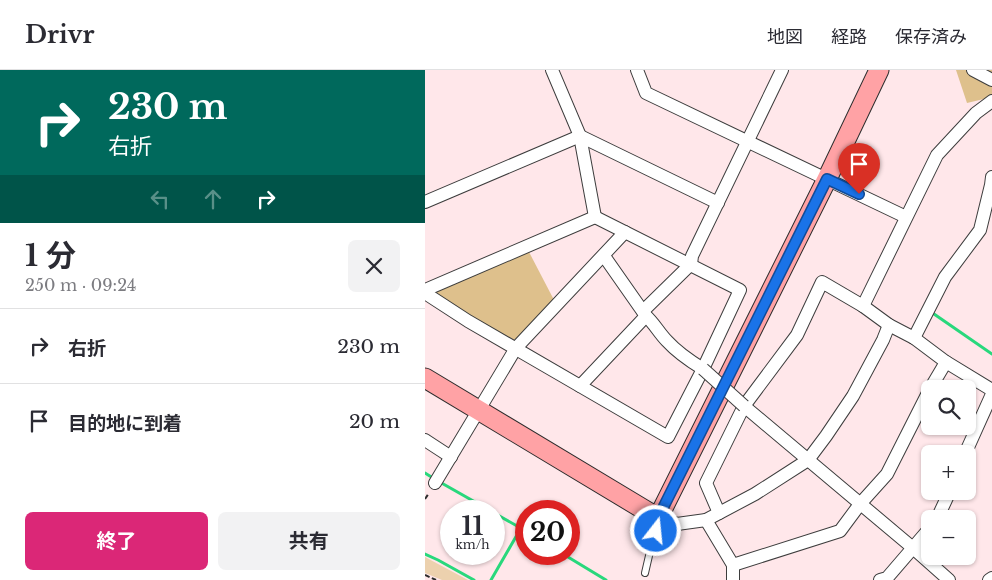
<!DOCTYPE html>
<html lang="ja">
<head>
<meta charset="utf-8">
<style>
  :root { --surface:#fff; --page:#f2f2f3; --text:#2b2b33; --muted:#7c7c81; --line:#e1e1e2; --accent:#db2777 }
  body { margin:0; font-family:"Libre Baskerville","Noto Sans JP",serif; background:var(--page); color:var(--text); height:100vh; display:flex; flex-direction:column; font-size:19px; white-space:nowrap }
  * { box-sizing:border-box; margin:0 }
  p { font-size:16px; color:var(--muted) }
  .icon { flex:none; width:28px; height:28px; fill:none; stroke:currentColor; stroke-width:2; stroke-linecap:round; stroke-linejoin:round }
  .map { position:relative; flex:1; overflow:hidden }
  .sheet { display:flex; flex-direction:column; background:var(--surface); width:425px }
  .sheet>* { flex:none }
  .hud { background:#00695c; color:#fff; overflow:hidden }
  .buttons { position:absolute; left:496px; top:310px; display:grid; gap:10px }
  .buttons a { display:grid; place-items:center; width:55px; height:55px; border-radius:8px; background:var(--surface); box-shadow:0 1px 4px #0004; font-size:25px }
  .speed { position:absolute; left:15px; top:430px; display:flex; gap:10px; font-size:25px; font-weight:700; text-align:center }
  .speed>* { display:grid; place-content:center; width:65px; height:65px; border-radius:50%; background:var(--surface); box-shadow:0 1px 4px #0004; line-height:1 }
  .speed small { font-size:12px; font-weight:400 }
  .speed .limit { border:8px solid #d22; background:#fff; color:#111 }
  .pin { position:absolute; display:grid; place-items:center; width:42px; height:42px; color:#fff; margin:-51px -21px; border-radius:50% 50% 50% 0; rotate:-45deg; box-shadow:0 0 5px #0007 }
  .pin .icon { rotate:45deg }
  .me { position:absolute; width:55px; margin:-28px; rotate:16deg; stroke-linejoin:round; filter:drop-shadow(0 0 4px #0008) }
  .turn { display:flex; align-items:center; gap:18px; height:105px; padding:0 25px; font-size:22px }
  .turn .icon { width:65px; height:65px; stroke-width:2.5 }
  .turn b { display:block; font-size:35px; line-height:42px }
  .lanes { display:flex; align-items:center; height:48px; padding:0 25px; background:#0003; justify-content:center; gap:25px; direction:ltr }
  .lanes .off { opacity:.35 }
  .round { display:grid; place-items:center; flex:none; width:52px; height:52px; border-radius:8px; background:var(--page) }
  .headline { display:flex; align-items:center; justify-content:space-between; height:85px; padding:0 25px }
  h1 { font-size:30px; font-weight:700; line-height:38px }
  .cta { display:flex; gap:10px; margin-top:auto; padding:10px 25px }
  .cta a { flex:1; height:58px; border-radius:8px; background:var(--accent); color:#fff; font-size:20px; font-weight:700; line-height:58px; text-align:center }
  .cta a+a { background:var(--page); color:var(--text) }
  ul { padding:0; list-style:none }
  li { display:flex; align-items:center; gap:15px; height:75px; padding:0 25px; border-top:1px solid var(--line) }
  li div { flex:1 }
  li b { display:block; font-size:19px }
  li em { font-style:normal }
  header { display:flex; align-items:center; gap:30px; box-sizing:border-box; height:70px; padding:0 25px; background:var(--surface); border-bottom:1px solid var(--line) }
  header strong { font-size:24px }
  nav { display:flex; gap:28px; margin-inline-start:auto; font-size:18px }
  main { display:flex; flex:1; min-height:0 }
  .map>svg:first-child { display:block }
</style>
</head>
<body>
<header>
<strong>Drivr</strong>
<nav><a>地図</a><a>経路</a><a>保存済み</a></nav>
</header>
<main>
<section class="sheet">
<div class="hud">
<div class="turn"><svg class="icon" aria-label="right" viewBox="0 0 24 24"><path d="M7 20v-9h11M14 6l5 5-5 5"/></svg><div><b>230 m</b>右折</div></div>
<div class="lanes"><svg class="icon off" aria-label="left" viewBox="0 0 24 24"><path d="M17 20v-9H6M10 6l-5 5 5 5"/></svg><svg class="icon off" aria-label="ahead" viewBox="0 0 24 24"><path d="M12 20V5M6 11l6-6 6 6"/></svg><svg class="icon" aria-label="right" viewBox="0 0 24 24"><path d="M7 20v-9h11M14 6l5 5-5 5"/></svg></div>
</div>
<div class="headline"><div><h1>1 分</h1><p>250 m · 09:24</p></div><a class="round"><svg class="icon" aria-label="close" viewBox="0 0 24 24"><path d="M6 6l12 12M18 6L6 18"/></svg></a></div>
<ul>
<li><svg class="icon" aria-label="right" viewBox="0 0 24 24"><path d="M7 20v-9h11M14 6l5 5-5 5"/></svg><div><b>右折</b></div><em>230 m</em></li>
<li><svg class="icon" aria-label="arrive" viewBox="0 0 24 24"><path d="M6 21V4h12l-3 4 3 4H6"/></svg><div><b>目的地に到着</b></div><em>20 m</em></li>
</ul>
<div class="cta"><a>終了</a><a>共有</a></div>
</section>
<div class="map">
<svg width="567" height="510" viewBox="0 0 567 510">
  <rect width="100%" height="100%" fill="#ffe7ea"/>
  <!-- green -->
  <path fill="#ecd1ae" d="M0,487L43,510H17L0,503Z"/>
  <!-- forest -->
  <g fill="#dec08c">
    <path d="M531,0H567V27L542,33Z"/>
    <path d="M104,182L129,230L93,269L86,270L12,226V220Z"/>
  </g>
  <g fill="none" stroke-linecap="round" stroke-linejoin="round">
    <!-- stream -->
    <g stroke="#28d87c" stroke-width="3">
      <path d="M509,244L567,284"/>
      <path d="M0,403L8,408"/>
      <path d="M13,411L66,441"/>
      <path d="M69,443L101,461"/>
      <path d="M0,484L13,490L49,510"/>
      <path d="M138,484L181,510"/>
      <path d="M66,510L96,458"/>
    </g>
    <defs>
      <path id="lane" d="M220,503L229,464L231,461L233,449"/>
      <g id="street">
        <path d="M127,0L155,66L170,147"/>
        <path d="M212,0L221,23L481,147"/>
        <path d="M548,0L567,10"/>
        <path d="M0,132L155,66L293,133"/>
        <path d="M179,186L221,246C229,253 234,263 242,271C252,282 265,291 278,299"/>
        <path d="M0,220L170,147"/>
        <path d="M0,223L43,251L243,367L278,299L315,220L170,147"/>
        <path d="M438,236L512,85L551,43L567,31"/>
        <path d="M218,241L266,194L267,186L357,0"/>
        <path d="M489,268L520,207L555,160L566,115L567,107"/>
        <path d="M155,316L221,246"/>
        <path d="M319,336L488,478L524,510"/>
        <path d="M0,370L26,387"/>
        <path d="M540,384L567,324"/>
        <path d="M10,413L91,278L200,162"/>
        <path d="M294,443L281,413L319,336L372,265L397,212L438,236L464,255L489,268L521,292L567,320"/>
        <path d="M233,448L252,454L281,450L330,424L383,390L401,366L428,326L458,270L464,255"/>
        <path d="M512,449L525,421"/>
        <path d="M281,450L308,495V510"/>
        <path d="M308,495L415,461L435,434L462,404L505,319L521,292"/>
        <path d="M455,510L462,508L505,458"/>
        <path d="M564,510L567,508"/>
      </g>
      <path id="secondary" d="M0,308L233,448L402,109L454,0"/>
    </defs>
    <!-- lane casing -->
    <use href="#lane" stroke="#3d3d3d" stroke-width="8"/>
    <!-- street casing -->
    <use href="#street" stroke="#3d3d3d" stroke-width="14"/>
    <!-- secondary casing -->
    <use href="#secondary" stroke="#2c2c2c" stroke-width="21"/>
    <!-- path -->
    <g stroke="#2c2c2c" stroke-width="2" stroke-dasharray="5 2.5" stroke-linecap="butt">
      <path d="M0,429L4,423"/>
      <path d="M0,505L11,510"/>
    </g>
    <!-- lane -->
    <use href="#lane" stroke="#fff" stroke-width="6"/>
    <!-- street -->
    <use href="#street" stroke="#fff" stroke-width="12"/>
    <!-- secondary -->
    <use href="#secondary" stroke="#ffa2a5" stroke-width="19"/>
    <defs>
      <path id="street-bridge" d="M278,299L319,336"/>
    </defs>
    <!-- street-bridge casing -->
    <use href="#street-bridge" stroke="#3d3d3d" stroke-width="14" stroke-linecap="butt"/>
    <!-- street-bridge -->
    <use href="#street-bridge" stroke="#fff" stroke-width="12"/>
  </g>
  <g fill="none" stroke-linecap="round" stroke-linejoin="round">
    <defs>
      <path id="route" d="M231,461L233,448L402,109L434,124"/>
    </defs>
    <!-- route casing -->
    <use href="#route" stroke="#114b97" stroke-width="12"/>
    <!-- route -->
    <use href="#route" stroke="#1a73e8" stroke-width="9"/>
  </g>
</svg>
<div class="buttons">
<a><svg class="icon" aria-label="search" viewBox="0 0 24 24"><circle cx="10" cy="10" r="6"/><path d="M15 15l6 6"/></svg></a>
<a>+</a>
<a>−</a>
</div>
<div class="speed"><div>11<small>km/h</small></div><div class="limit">20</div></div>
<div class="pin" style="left:434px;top:124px;background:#d93025"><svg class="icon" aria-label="arrive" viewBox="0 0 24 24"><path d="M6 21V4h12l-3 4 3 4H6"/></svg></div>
<svg class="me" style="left:231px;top:461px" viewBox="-20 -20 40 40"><circle r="17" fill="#1a73e8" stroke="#fff" stroke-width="3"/><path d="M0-11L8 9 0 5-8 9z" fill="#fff"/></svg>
</div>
</main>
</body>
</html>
